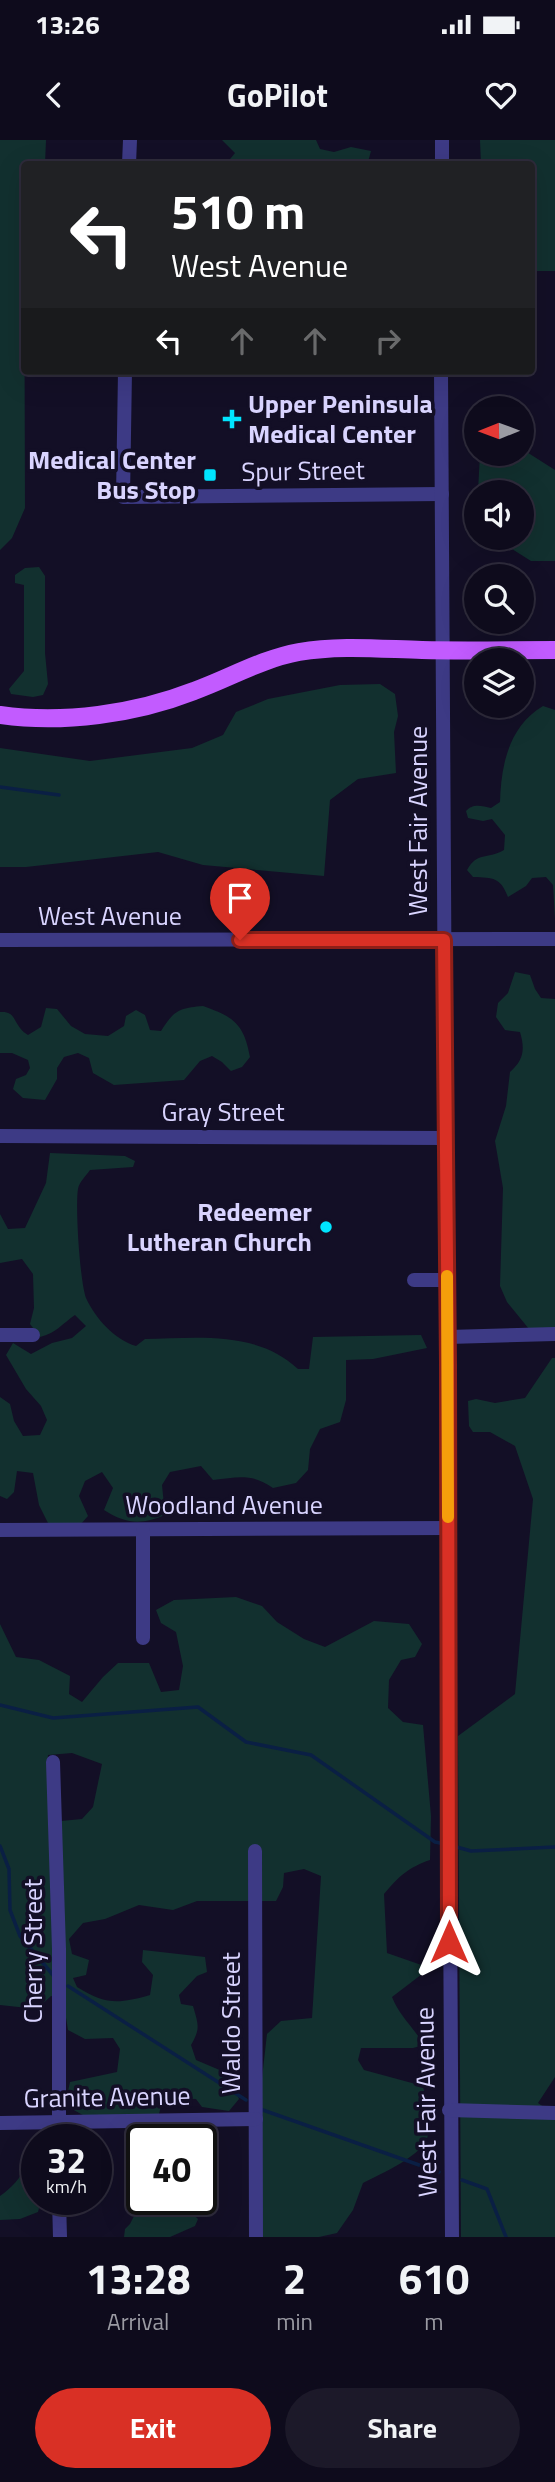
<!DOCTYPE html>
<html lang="en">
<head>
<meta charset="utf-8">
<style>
  :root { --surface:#0e0b1c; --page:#1c1929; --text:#f1f3f6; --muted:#9b9ba3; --line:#2e2b3b; --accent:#d93025 }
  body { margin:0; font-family:"Titillium Web",sans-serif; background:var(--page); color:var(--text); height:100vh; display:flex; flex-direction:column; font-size:26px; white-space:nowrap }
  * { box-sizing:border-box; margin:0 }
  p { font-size:23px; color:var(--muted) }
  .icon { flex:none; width:38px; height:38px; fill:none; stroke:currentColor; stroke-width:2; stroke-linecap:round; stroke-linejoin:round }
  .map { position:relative; height:2097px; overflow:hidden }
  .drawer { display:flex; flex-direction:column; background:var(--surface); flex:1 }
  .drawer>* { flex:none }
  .guide { position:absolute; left:21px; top:21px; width:514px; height:214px; border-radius:7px; box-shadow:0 7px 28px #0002,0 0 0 2px var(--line); background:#202124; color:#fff; overflow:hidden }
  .needle { width:46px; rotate:269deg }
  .tools { position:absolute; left:464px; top:256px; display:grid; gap:14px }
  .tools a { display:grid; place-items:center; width:70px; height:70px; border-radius:50%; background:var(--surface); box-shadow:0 7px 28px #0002,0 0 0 2px var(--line); font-size:35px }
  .speed { position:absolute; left:21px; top:1984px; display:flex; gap:14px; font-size:35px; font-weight:700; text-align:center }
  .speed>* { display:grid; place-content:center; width:91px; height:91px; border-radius:50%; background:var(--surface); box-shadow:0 7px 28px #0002,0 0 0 2px var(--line); line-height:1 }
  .speed small { font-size:18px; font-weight:400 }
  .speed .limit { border:4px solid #111; border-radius:10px; background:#fff; color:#111 }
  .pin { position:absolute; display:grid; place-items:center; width:60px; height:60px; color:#fff; margin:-72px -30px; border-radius:50% 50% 50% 0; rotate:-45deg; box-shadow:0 0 7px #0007 }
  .pin .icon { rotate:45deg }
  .me { position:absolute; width:77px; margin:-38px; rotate:0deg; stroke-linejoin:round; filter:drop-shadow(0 0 5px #0008) }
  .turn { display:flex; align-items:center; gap:24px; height:147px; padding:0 35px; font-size:32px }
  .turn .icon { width:91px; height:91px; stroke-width:2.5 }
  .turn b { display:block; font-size:49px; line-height:60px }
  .lanes { display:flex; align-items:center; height:66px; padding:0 35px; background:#0003; justify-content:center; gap:35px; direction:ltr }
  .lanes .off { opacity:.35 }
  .eta { display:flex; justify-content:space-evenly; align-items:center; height:119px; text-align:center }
  .eta b { font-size:42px; font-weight:700; line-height:49px }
  .action { display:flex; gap:14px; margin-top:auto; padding:14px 35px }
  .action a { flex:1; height:80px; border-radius:42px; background:var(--accent); color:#fff; font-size:28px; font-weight:700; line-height:80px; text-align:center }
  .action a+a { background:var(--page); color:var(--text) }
  .status { display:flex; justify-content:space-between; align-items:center; height:49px; padding:0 35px; background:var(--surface); direction:ltr }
  .status svg { height:19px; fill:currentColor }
  header { display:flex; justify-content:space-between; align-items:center; height:91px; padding:0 35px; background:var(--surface); font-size:32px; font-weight:700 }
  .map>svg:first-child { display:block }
</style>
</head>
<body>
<div class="status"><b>13:26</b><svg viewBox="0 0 49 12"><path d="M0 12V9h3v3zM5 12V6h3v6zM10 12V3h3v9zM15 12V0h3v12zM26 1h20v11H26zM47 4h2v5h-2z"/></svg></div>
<header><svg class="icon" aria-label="back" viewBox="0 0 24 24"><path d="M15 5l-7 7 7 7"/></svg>GoPilot<svg class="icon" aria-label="heart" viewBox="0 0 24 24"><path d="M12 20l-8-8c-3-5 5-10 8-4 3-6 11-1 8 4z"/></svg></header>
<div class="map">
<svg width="555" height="2097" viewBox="0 0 555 2097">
  <rect width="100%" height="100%" fill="#130f26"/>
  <!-- green -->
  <g fill="#12302f" fill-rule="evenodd">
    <path d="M0,0H46L45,24H24L25,368L12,398L0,410Z"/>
    <path d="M222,0H316L320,9L334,12L351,7L371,11L368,22L363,24H226L235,13Z"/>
    <path d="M480,0H555V131H532V24H481Z"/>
    <path d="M522,309L555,330V421H531L493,397H522V352H478L480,313H522Z"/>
    <path d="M39,427L45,436V513L48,544L43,555L33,557L11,554L9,549L24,531V445L15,443V435L25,428Z"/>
    <path d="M380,544L395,554L398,576L394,592L396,633L358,639L330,660L324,736L203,725L158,712L26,727H0V608L90,621L192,608L223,595L236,572L268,559L340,545Z"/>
    <path d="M543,566L555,570V779L553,745L546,737L532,738L526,746L508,757C500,737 494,738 473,737L467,730C478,711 486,720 504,710L505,695L492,679L483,681L468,678L466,671C473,663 482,666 491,668L500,662C501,625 509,586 543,566Z"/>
    <path d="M515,832L530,835L535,849L541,858L555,859V1190L529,1189L507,1162L500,1146L503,1048L495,1001L506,966L510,932C524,920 525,909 520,892L505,890L496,877L498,863L508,853Z"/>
    <path d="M203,866C234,877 244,884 250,917L242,927L231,931L222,922L212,916L200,921L184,940L114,945L93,933L89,918L78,913L64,917L57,928V939L45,960L23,958L13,949L16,939L26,935L30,928L28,920L12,913H0V872C14,871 13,879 20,888C22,891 25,893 28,895L41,887L46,868L57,869L71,886L85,894L108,896L124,886L126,876L136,870L145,875L150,890L161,891C174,871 178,868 203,866Z"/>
    <path d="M50,1013L125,1016L135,1021L133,1027L90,1030C86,1036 79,1042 78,1049C75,1066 80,1142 86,1158C95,1178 115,1200 136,1206L145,1199C196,1198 257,1190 298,1229H309L313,1197L421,1195L427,1208L373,1219L346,1220V1260L340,1282L320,1289L310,1309L308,1330L296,1343L273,1348C252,1333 238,1337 213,1340L201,1326L170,1332L162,1345L165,1375C141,1385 126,1384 104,1370L113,1348L102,1332L85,1341L79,1356L88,1376L80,1385L48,1383L39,1365L33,1333L17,1331L14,1352L7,1359L0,1356V1257L10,1264L14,1281L23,1296L40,1295L47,1280L41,1266L26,1249L6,1215L13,1203L31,1214L52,1203L72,1198L86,1186L75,1175C62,1184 56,1193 40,1197L30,1184L34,1168L33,1134L22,1119L0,1123V1074L8,1089L25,1088L46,1043Z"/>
    <path d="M552,1218H555V1937L538,1963L555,1975V2097H461L458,1596L515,1554L533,1359L515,1306L490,1292H473L469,1286L468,1261L476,1259L495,1263L525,1258Z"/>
    <path d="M236,1457L262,1466L277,1482L304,1499L325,1507L374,1481L409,1484L422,1504L415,1517L401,1520L389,1540L388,1568L403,1582L423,1585L431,1676L430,1720C409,1727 398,1737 384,1754L387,1813L430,1828L392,1857C399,1875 414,1888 424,1905L413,1908H361L358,1920L364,1930L423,1946C426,1961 431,1979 428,1995C425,2015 380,2034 363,2043L353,2070L337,2093L319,2097H262V1938L267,1894L281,1881L312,1878L321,1736L304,1729L284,1733L283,1747L276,1761H197L173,1770L139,1765L105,1779L83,1783L69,1799L72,1814L89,1820L86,1835L73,1838L77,1847C106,1865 118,1864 150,1855L153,1835L142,1822L143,1810L205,1817L207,1832L197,1836L179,1855L181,1864L193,1866C198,1884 201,1888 191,1905L196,1920L229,1934L239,1959L229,1971L202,1967L196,1959L163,1958L159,1974L88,1978L65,1965L70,1942L117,1932L120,1909L113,1898L85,1899L68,1890L63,1859L51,1856L37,1869L0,1865V1484L16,1517L39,1520L70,1536L69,1554L82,1562L103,1537L118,1523H149L161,1552L179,1550L183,1526L176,1492L161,1483L156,1470L174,1460ZM72,1613L102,1624L93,1667L82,1679L61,1681L47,1646L48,1615Z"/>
    <path d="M29,2008H37V2060H41L38,2072L20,2079L0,2080V2056C10,2049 22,2038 25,2025C27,2018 25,2014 29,2008Z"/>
    <path d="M142,2060H178L198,2079L195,2086L170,2097H124L125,2089L130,2084Z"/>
  </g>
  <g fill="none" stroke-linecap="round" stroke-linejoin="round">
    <!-- stream -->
    <g stroke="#0a1f44" stroke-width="3.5">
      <path d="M0,647L59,655"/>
      <path d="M0,1565L53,1578L198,1567L246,1602L311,1615L435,1702L445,1704"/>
      <path d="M0,1706L9,1729L10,1770L20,1796L53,1835"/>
      <path d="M453,1706L471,1711L555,1707"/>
      <path d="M68,1846L246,1960"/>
      <path d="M260,1969L439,2032"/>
      <path d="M462,2040L487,2049L506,2097"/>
    </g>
    <!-- minor -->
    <g stroke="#3d3a85" stroke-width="14">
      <path d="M442,0V24"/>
      <path d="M129,24L130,0"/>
      <path d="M125,231L123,357L442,354"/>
      <path d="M441,231L452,2097"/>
      <path d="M0,800L555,799"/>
      <path d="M0,996L445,998"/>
      <path d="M414,1140H447"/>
      <path d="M0,1195H33"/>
      <path d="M448,1197L555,1194"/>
      <path d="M0,1390L448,1388"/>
      <path d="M143,1391V1498"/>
      <path d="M53,1622L59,1809V2000"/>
      <path d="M255,1711L256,2097"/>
      <path d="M449,1970L555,1973"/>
      <path d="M0,1983L256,1979"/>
      <path d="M59,2060L60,2097"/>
    </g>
    <!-- major -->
    <path stroke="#c25bff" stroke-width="18" d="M0,575C63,584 135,574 194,551C230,538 261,519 299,512C339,505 381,509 422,510C466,511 511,510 555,510"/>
  </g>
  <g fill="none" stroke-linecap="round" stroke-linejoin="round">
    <defs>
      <path id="route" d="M240,800H444L448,1224L449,1802"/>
    </defs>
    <!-- route casing -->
    <use href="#route" stroke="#8d1f18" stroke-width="18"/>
    <!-- route -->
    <use href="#route" stroke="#d93025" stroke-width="12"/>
    <!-- slow -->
    <path stroke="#f59e0b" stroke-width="12" d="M447,1136L448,1377"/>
  </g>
  <!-- markers -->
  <g fill="#00e5ff" stroke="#130f26" stroke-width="2.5">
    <path d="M228.5 268.5h7v7h7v7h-7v7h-7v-7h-7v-7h7z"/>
    <rect x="203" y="328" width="14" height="14" rx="3.5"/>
    <circle cx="326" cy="1087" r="7"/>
  </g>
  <g text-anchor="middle" stroke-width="7" stroke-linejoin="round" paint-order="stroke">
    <!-- poi labels -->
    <g font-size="26" font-weight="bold" fill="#d9d4ff" stroke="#130f26" text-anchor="end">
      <text x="248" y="273" text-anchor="start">Upper Peninsula<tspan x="248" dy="30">Medical Center</tspan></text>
      <text x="196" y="329">Medical Center<tspan x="196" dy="30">Bus Stop</tspan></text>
      <text x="312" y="1081">Redeemer<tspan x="312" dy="30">Lutheran Church</tspan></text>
    </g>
    <!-- street labels -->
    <g font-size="26" fill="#d9d4ff" stroke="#130f26">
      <text transform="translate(303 331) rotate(-1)" y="9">Spur Street</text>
      <text transform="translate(418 681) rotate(-90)" y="9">West Fair Avenue</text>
      <text x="110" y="785">West Avenue</text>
      <text x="223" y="981">Gray Street</text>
      <text x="224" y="1374">Woodland Avenue</text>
      <text transform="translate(33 1811) rotate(-90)" y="9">Cherry Street</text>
      <text transform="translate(231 1883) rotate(-90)" y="9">Waldo Street</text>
      <text transform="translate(107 1957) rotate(-1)" y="9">Granite Avenue</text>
      <text transform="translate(426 1962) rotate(-91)" y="9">West Fair Avenue</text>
    </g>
  </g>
</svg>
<div class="tools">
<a><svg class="needle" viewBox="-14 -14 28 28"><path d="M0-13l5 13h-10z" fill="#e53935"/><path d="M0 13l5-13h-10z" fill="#9b9ba3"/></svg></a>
<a><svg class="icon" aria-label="sound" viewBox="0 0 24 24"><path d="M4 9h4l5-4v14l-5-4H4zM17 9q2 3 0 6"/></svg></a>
<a><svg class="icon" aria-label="search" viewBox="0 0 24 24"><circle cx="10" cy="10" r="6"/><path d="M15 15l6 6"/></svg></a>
<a><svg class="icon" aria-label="layers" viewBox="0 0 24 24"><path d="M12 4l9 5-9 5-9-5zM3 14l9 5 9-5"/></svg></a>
</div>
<div class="speed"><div>32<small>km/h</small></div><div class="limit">40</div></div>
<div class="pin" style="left:240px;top:800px;background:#d93025"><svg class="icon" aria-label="arrive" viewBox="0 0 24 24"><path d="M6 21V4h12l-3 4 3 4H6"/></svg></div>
<svg class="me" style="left:449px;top:1802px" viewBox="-20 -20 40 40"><path d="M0-17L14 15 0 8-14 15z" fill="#d93025" stroke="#fff" stroke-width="4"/></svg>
<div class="guide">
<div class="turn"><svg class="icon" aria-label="left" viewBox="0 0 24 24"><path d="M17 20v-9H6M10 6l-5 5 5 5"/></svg><div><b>510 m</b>West Avenue</div></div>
<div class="lanes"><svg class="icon" aria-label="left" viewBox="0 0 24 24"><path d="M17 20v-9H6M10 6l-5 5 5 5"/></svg><svg class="icon off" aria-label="ahead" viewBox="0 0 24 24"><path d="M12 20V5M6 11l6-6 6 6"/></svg><svg class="icon off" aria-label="ahead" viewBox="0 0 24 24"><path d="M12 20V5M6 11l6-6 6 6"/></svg><svg class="icon off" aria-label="right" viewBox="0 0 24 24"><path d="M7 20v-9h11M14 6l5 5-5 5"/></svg></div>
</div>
</div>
<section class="drawer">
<div class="eta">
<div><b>13:28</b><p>Arrival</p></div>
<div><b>2</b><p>min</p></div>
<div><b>610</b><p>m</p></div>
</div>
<div class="action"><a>Exit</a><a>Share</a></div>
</section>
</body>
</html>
